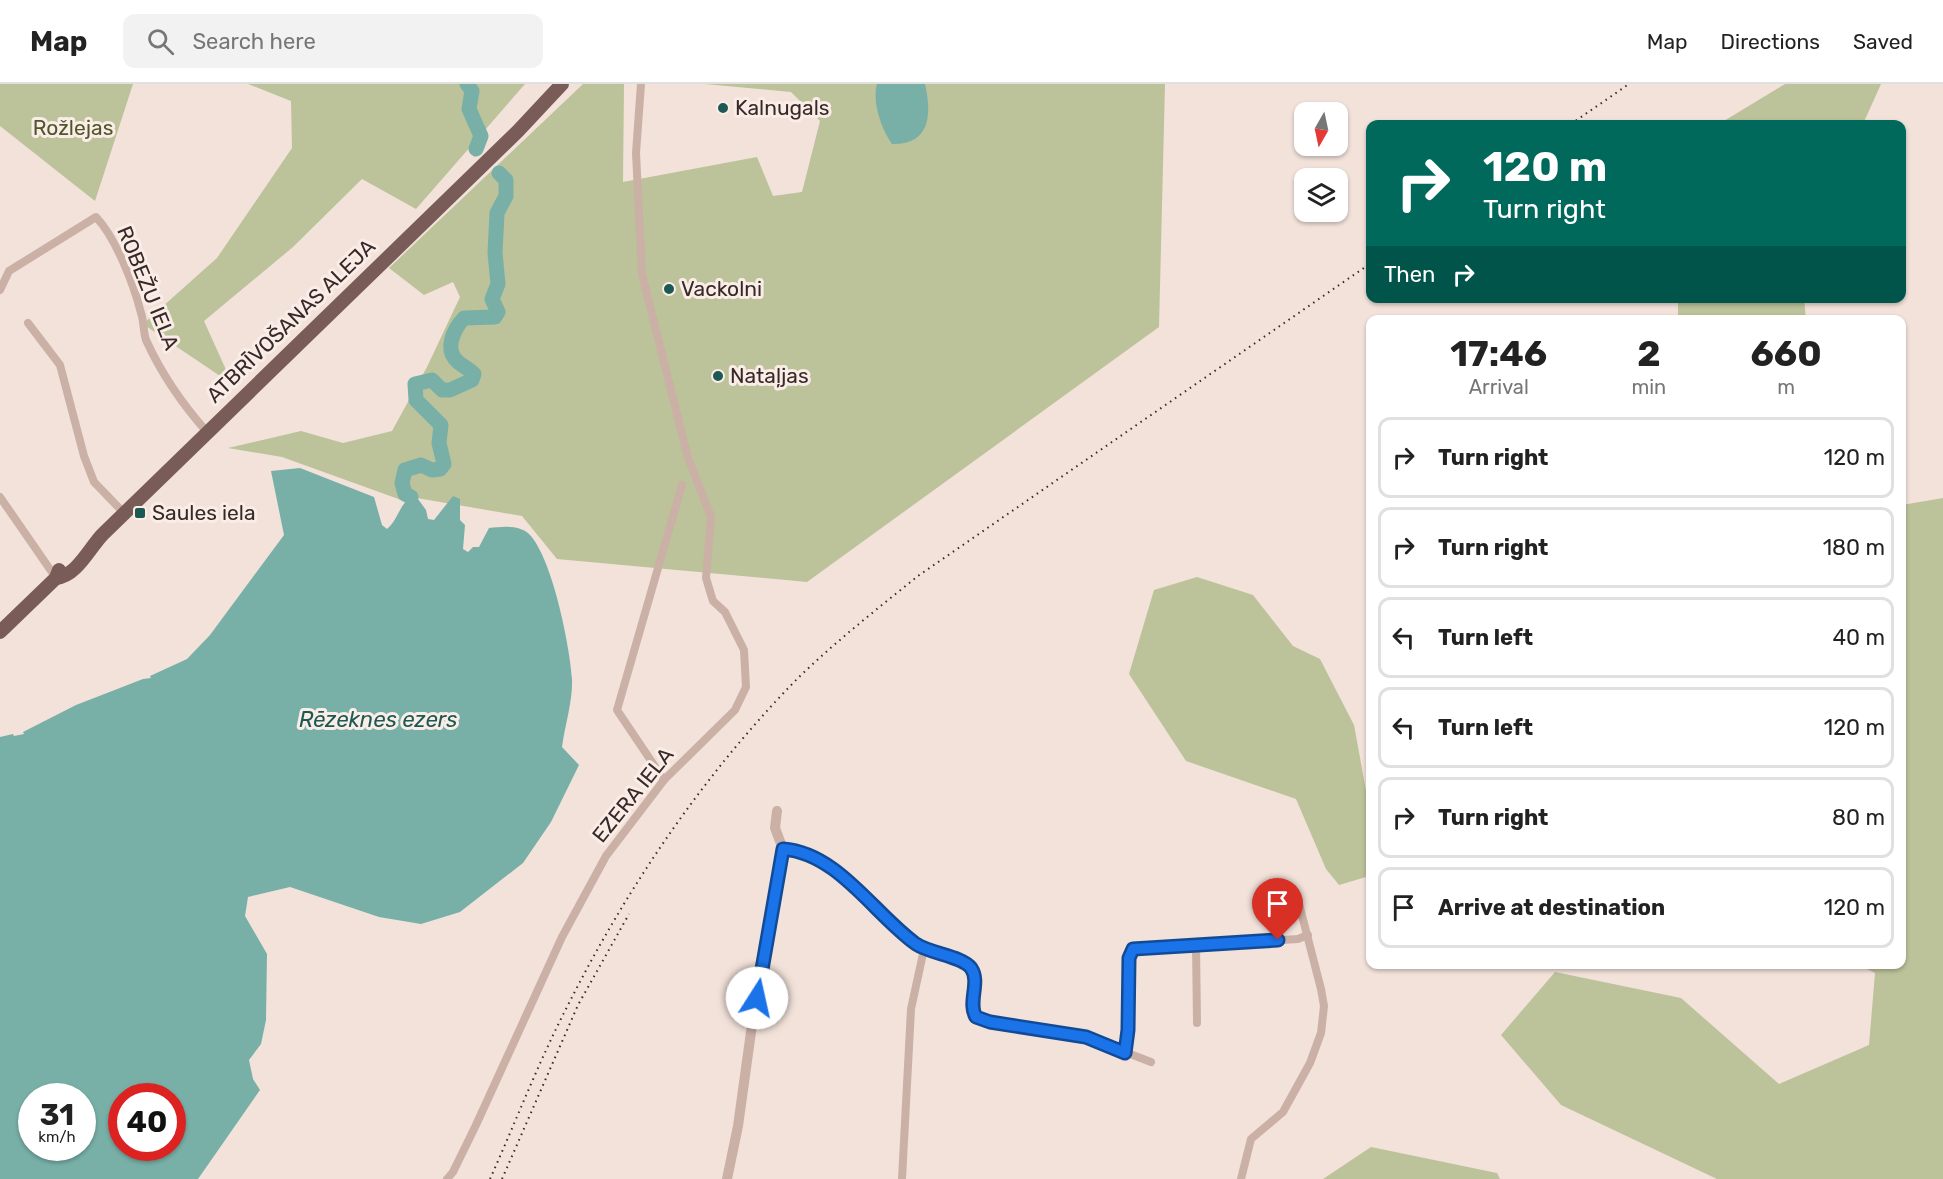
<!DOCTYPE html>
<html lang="en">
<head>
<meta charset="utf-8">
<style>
  :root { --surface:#fff; --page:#f2f2f2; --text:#222; --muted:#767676; --line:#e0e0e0 }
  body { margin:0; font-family:Rubik,sans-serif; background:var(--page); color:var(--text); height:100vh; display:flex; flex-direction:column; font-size:22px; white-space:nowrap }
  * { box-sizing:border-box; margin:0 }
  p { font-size:20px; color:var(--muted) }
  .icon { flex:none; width:33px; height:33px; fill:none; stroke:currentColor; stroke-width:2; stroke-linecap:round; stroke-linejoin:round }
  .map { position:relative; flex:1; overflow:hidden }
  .drawer { position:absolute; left:1366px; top:231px; width:540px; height:654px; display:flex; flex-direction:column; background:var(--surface); border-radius:12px; box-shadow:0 2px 4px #0004 }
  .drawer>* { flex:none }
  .banner { position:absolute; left:1366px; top:36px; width:540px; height:183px; border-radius:12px; box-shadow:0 2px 4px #0004; background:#00695c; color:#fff; overflow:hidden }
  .needle { width:39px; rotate:189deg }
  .controls { position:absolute; left:1294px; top:18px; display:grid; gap:12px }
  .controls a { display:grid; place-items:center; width:54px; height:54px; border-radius:12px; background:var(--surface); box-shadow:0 2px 4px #0004; font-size:30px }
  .speed { position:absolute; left:18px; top:999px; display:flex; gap:12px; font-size:30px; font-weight:700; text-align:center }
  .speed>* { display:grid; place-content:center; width:78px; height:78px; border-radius:50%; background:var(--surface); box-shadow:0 2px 4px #0004; line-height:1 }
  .speed small { font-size:15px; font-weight:400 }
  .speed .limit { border:9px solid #d22; background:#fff; color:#111 }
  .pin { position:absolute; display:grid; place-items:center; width:51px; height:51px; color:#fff; margin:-62px -26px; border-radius:50% 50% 50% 0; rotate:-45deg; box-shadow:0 0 6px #0007 }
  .pin .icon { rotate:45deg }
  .me { position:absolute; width:66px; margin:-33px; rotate:10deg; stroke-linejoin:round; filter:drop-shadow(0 0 4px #0008) }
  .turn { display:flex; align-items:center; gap:21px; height:126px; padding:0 18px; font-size:27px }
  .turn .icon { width:78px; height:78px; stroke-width:2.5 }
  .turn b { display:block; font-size:42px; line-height:51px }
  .then { display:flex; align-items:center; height:57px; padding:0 18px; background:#0003; gap:12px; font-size:22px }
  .eta { display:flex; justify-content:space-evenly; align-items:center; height:102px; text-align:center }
  .eta b { font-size:36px; font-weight:700; line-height:42px }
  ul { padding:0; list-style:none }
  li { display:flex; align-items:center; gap:18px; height:81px; margin:0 12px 9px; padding:0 6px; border:3px solid var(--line); border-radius:12px }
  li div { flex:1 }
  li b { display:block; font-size:22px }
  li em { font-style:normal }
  header { display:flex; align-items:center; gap:36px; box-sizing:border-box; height:84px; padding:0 30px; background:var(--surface); border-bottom:2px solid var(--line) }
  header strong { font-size:28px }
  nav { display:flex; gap:33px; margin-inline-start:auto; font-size:21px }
  .search { width:420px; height:54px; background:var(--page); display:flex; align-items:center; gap:15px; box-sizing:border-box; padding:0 21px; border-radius:12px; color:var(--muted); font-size:22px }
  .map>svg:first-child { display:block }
</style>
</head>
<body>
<header>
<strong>Map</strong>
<div class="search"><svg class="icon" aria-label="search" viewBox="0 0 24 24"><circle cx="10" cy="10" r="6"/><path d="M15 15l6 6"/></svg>Search here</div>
<nav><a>Map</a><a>Directions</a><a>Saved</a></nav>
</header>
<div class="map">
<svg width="1943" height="1095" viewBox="0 0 1943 1095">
  <rect width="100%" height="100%" fill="#f2e2da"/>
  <!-- green -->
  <g fill="#bcc29a">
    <path d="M0,0H133L95,117L0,42Z"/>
    <path d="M248,0H525L416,125L362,95L293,163L204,237L227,288L223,294L143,240L217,174L292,64L291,17Z"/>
    <path d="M583,0H624L623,98L757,73L773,112L802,108L820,37L791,8L705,0H1165L1159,243L807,498L557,475L522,432L411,413L404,417L282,373L228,364L301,347L343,359L392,347L427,283L460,213L453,198L424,211L389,184Z"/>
    <path d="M1785,0H1881L1863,40H1719Z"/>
    <path d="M1678,215H1804L1806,235H1678Z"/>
    <path d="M1943,414V1095H1717L1561,1021L1501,951L1555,888L1681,914L1779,1000L1869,961L1875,889L1859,881L1902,880V421Z"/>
    <path d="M1197,493L1253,511L1293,562L1320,575L1354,641L1367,712L1370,778L1366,793L1339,801L1326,785L1296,715L1186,677L1129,590L1154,506Z"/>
    <path d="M1371,1063L1497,1089L1500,1095H1323Z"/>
  </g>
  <!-- water -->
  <g fill="#78b0a8" fill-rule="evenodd">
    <path d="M877,0H925C932,31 930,61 892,60C881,45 872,17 877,0Z"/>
    <path d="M300,384L374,413L382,441L387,445C398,436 399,421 411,413L418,415L426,426L428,435L434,436L453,412L460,415V436L465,441L463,465L468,468L473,463H479L489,444C501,443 518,440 529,450C552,473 570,562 572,595C573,616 565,641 562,663L579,681L551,738L523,779L460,828L421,840L379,833L290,803L248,813L245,832L267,870L266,936L261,960L249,976L253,995L260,1006L198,1095H0V653L13,650L14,652L24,650L23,648L76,621L143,595L151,594L150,592L187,575L210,551L284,451L271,387ZM32,1012H82V1064H32ZM122,1012H172V1064H122Z"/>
  </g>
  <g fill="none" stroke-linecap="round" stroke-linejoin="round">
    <!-- river -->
    <g stroke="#78b0a8" stroke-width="15">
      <path d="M467,0L472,7L469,25L481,52L476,65"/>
      <path d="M411,413L405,410L402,399L405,386L421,381L432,386L440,385L444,380L439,359L441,341L416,316L415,300L432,296L442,306H450L472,296L474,290C469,285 464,283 458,278C444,266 453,246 464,234L495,233L498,228L492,215L498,200L495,169L497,129L506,112V96L499,89"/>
    </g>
    <!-- minor -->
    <g stroke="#cbb0a6" stroke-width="8">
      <path d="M0,206L9,187L96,133C116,154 134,201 141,229C144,237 143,247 146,256C161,289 183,321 207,348"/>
      <path d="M28,239L60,281L84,372L94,398L124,429"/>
      <path d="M0,413L56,494"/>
      <path d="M664,696L617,626L682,401"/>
      <path d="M783,765C838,770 874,830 916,860C931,870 962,872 971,884C981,898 967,919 976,933L990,938L1086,953L1151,978"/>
      <path d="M1196,860L1197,939"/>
      <path d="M1125,969L1128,946L1129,874L1133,865L1298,855L1308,851"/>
      <path d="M447,1095L453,1088L476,1041L562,853L606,772L664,696L735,626L746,603L744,566L725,528L713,517L706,494L711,433L688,374L642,190L636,69L641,0"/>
      <path d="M902,1095L911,925L924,865"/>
      <path d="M1241,1095L1251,1055L1283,1028L1310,979L1321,949L1324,922L1321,905L1298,816"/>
    </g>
    <!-- tertiary -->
    <path stroke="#cbb0a6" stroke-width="10" d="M727,1095L738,1042L751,948L783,765L775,744L777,727"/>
    <!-- primary -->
    <g stroke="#795c57" stroke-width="14">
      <path d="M56,494C77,492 90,463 103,450L518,47L562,0"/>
      <path d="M0,548L56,494L59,486"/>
    </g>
    <!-- rail -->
    <g stroke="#372927" stroke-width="2" stroke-dasharray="1.5 4.5" stroke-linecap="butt">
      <path d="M1571,40L1629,0"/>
      <path d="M490,1095C516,1037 539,977 568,921C628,802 704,690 797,595C835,558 877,525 918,492L1371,179"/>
      <path d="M502,1095L578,921L629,830"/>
    </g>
  </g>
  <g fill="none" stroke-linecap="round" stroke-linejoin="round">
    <defs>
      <path id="route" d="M757,914L783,765C838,769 874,830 916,860C931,870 962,872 971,884C981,898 967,919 976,933L990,938L1086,953L1125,969L1128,946L1129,874L1133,865L1278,856"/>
    </defs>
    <!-- route casing -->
    <use href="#route" stroke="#114b97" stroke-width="15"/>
    <!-- route -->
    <use href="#route" stroke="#1a73e8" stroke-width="10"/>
  </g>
  <!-- markers -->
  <g fill="#1b5952" stroke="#faede7" stroke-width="2">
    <circle cx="723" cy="24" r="6"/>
    <circle cx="669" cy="205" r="6"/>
    <circle cx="718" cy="292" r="6"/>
    <rect x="134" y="423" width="12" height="12" rx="3"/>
  </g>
  <g text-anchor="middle" stroke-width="6" stroke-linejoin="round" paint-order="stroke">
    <!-- poi labels -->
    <g font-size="21" fill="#372927" stroke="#faede7" text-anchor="start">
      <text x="735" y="31">Kalnugals</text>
      <text x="681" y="212">Vackolni</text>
      <text x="730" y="299">Nataļjas</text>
      <text x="152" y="436">Saules iela</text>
    </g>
    <!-- park labels -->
    <g font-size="21" fill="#4e562a" stroke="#faede7">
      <text x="73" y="51">Rožlejas</text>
    </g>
    <!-- street labels -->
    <g font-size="21" fill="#372927" stroke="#faede7">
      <text transform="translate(148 204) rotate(68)" y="7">ROBEŽU IELA</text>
      <text transform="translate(291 237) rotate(-44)" y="7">ATBRĪVOŠANAS ALEJA</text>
      <text transform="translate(633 711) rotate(-51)" y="7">EZERA IELA</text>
    </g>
    <!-- water labels -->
    <g font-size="22" font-style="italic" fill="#1b5952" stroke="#faede7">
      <text x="378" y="643">Rēzeknes ezers</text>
    </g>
  </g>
</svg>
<div class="controls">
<a><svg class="needle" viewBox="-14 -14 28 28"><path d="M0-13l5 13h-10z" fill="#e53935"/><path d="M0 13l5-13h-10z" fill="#767676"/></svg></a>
<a><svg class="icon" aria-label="layers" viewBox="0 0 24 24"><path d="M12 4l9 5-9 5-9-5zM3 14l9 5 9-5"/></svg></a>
</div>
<div class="speed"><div>31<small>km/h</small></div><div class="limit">40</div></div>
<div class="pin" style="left:1278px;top:856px;background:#d93025"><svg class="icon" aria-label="arrive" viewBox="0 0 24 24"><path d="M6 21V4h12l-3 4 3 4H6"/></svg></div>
<svg class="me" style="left:757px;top:914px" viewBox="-20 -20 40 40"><circle r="19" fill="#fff"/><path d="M0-13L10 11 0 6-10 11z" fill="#1a73e8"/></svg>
<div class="banner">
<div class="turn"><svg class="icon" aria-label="right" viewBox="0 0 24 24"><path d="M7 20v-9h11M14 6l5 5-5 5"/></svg><div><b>120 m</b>Turn right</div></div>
<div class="then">Then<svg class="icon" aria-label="right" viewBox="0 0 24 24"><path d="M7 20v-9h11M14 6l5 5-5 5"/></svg></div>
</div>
<section class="drawer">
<div class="eta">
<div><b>17:46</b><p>Arrival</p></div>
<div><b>2</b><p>min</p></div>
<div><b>660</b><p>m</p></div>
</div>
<ul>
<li><svg class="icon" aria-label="right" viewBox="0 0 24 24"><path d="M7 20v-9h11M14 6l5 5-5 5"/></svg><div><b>Turn right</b></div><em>120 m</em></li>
<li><svg class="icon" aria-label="right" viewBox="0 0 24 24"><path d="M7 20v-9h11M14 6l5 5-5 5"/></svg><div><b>Turn right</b></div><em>180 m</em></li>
<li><svg class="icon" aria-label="left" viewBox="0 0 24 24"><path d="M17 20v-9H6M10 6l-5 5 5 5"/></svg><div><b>Turn left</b></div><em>40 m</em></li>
<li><svg class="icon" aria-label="left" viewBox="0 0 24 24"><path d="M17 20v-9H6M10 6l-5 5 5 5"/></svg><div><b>Turn left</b></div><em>120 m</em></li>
<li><svg class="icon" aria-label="right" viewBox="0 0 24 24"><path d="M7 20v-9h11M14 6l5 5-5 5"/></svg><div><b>Turn right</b></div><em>80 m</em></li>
<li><svg class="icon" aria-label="arrive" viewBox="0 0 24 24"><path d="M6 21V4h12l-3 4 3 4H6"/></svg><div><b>Arrive at destination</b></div><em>120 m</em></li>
</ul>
</section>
</div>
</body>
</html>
